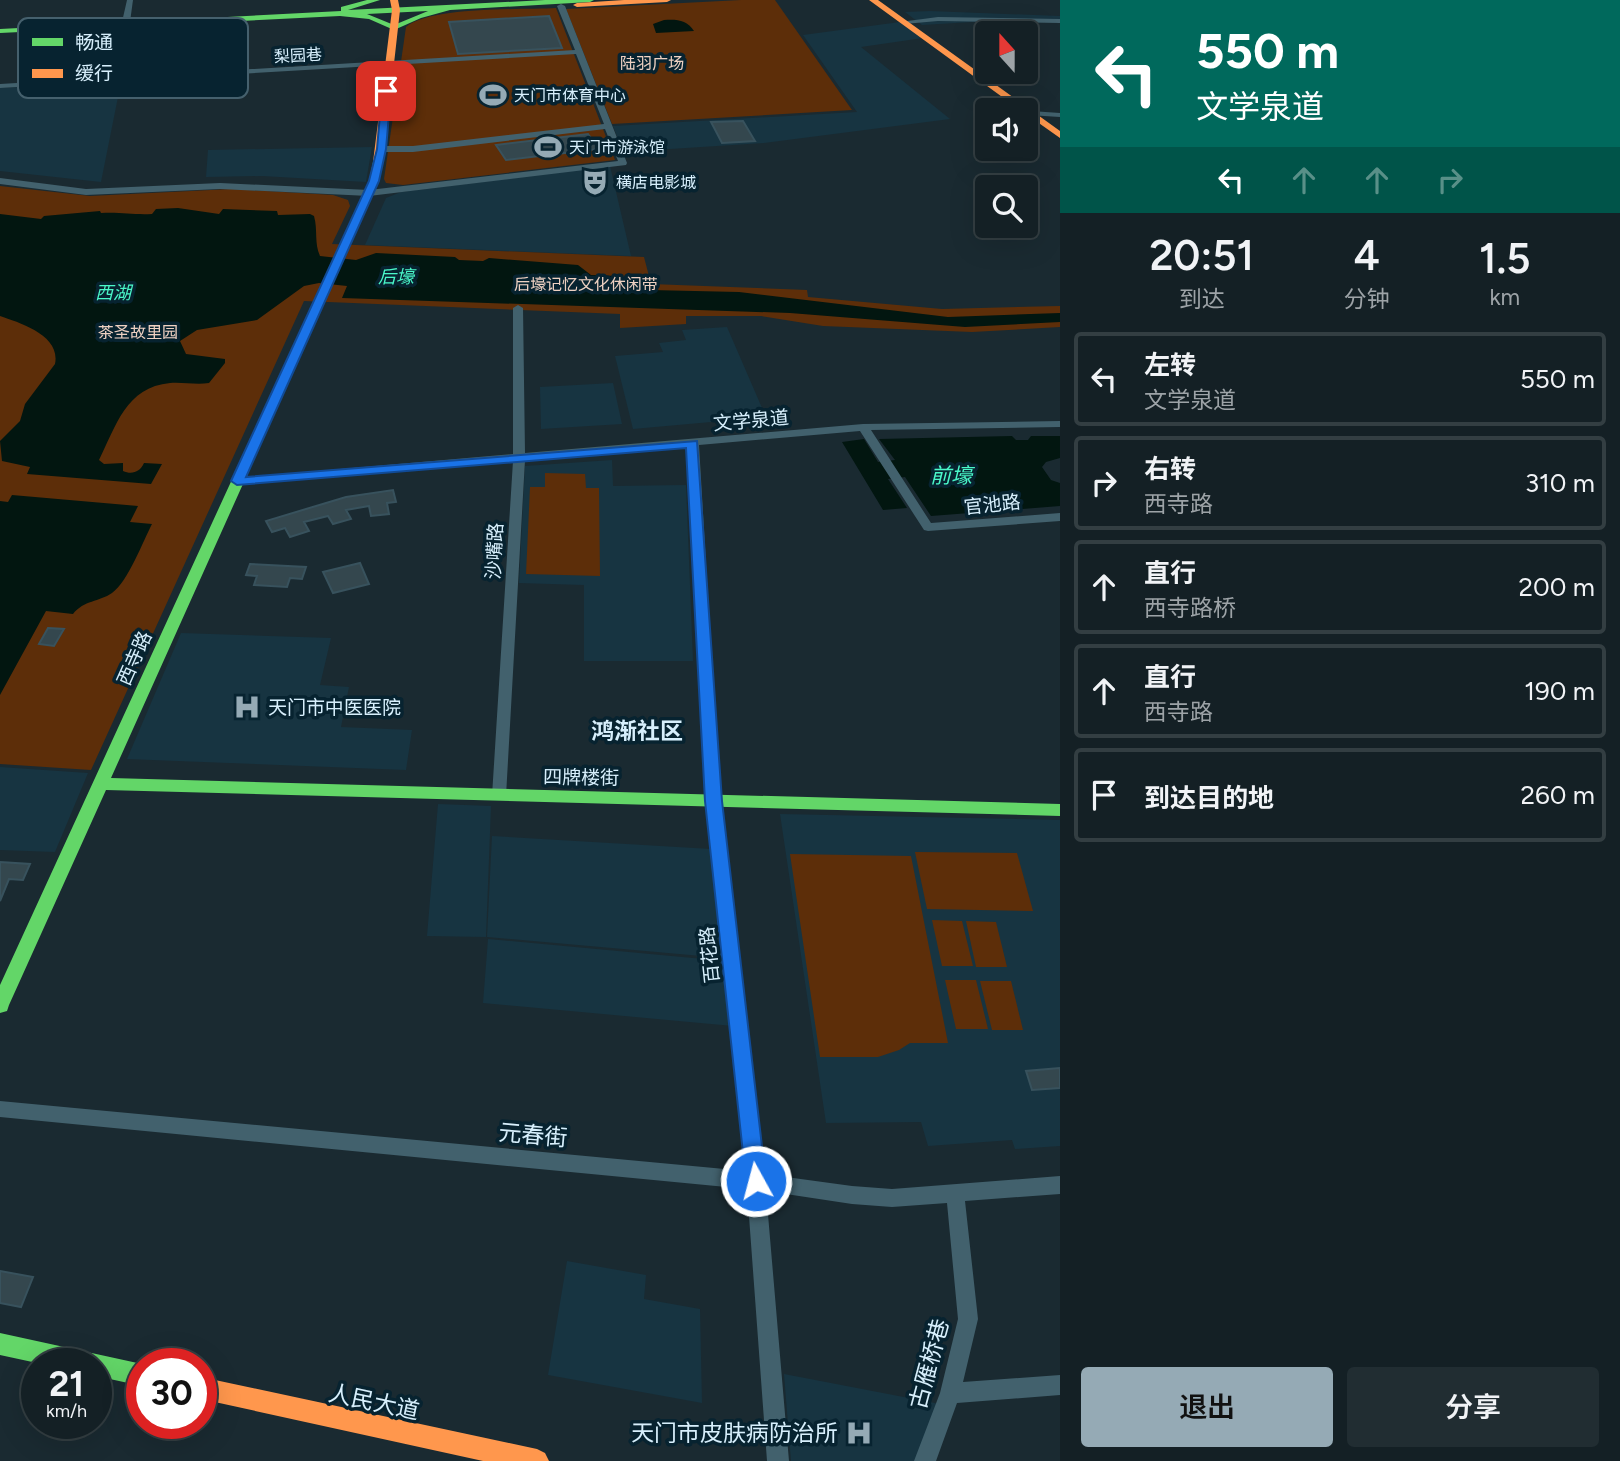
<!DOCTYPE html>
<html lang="zh">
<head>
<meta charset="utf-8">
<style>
  :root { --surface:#142025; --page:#212d32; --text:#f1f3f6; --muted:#9da3a7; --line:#333e42; --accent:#95aab5 }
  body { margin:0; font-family:Figtree,"Noto Sans SC",sans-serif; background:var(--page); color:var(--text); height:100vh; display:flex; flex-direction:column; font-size:26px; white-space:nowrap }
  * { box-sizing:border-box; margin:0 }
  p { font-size:23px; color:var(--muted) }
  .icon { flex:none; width:38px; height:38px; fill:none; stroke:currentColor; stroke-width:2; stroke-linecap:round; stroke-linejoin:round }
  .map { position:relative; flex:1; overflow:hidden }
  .sheet { display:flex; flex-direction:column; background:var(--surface); width:560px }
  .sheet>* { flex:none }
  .top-card { background:#00695c; color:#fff; overflow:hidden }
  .needle { width:46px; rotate:339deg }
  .buttons { position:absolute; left:975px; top:21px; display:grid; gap:14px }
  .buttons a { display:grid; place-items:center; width:63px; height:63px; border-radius:7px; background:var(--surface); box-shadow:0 7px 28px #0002,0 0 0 2px var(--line); font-size:35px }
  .speed { position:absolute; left:21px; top:1348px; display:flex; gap:14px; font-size:35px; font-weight:700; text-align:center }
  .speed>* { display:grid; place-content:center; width:91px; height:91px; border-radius:50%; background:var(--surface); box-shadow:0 7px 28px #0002,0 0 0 2px var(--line); line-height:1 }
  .speed small { font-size:18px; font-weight:400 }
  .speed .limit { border:10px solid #d22; background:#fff; color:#111 }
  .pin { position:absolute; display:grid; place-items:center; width:60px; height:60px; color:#fff; margin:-30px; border-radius:14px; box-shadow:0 4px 10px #0006 }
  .me { position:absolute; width:77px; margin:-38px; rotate:353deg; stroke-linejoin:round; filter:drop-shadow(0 0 5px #0008) }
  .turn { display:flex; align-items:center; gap:24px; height:147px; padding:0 21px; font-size:32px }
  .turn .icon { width:91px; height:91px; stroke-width:2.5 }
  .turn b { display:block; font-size:49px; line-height:60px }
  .lanes { display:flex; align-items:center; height:66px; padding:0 21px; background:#0003; justify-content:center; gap:35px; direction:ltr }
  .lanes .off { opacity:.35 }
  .eta { display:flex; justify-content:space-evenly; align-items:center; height:119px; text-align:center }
  .eta b { font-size:42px; font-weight:600; line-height:49px }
  .button { display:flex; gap:14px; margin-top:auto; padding:14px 21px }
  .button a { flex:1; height:80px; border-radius:7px; background:var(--accent); color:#111; font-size:28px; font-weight:600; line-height:80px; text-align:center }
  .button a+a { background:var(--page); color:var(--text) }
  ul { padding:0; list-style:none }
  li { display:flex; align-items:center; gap:21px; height:94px; margin:0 14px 10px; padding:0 7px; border:4px solid var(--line); border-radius:7px }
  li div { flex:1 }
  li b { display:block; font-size:26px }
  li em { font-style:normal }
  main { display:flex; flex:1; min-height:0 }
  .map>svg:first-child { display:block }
</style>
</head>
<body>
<main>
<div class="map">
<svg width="1060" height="1461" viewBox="0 0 1060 1461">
  <rect width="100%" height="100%" fill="#1a2a31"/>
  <!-- built -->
  <g fill="#173441">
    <path d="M930,11L1060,16V22L1007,20L922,25L905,12Z"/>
    <path d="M900,22L923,38L861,47L950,119L764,143L623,152L613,126L857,112L803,35Z"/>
    <path d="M121,82L101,182L0,171V88Z"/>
    <path d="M372,147L366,182L262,176L206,177L208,150Z"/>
    <path d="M610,166L631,256L365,245L386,198L401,192Z"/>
    <path d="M727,327L766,417L633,429L615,356L663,352L659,343L686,340L682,330Z"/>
    <path d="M613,383L622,424L541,429L540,387Z"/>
    <path d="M612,460L613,486L686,485L693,661H584V585L519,583L525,466Z"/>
    <path d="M181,633L331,638L320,685L349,687L341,727L412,730L406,770L127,759Z"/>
    <path d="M0,767L88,773L55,852L0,850Z"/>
    <path d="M438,804L491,806L486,937L427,936Z"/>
    <path d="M780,814L1060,820V1146L1015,1149L1012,1140L928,1146L921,1122L826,1123Z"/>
    <path d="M492,836L711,849L724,958L487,937Z"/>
    <path d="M488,939L725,961L733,1026L483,1003Z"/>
    <path d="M567,1261L646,1275L644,1299L700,1309L702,1403L548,1375Z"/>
    <path d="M784,1374L940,1404L919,1461H791Z"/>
  </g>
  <!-- green -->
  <g fill="#5d2e09">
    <path d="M741,0H775L852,110L612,124L566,9Z"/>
    <path d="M556,8L615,160L403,185L386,183L384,179L406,27C432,6 521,10 556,8Z"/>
    <path d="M0,186L90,196L231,189L333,195L348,200L350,206L332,244L644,257L651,284L807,290L808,297L942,309L1060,306V327L972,332L823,326L761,316H686V324L620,328V314L304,301L91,770L0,764Z"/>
    <path d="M545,473L585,474L586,488H599L600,576L526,574L530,487H545Z"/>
    <path d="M915,852L1017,853L1033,911L927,909Z"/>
    <path d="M790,854L911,856L948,1043H910L899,1050L878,1057H820Z"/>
    <path d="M932,920L962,921L973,966H942Z"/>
    <path d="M966,921L996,922L1007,967H976Z"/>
    <path d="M945,980H976L988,1029H956Z"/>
    <path d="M980,981H1011L1023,1030H992Z"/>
  </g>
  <!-- water -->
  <g fill="#021610">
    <path d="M664,20C677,19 687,20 694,31L656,33L653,24Z"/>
    <path d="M178,208L219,214L223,209L277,211L278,215L310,214L314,216C318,230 314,243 320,256L356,260L376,253L455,257L459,260L483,261L489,258L578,265L591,275L616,276L650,290L739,292L948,317L1060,313V322L965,327L790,313L342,298L347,286L319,283L304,286L257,320L197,330L180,341L186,354L225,359V363L209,383C196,385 183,382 170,383C126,387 116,426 99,460L104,464L123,463V471C132,475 140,472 144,463L162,464L151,484L27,474L30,467L2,461L0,441L20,421L25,404L55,364C61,335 20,323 0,316V214L41,219L44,216L100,211L101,213C122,212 133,215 152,214L156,209Z"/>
    <path d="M1012,436L1016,440H1028L1031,436H1060V458L1046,462L1042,467L1051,480L1060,483V506L931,516L905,477L888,479L907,508L883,510L842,442L864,439L878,462L895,460L879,439Z"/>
    <path d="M12,495L138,506L130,522L152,524C143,541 128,582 112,593C99,602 84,600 73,614L46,611L0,695V501L8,502Z"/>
  </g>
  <!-- building -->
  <g fill="#34474e" stroke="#38525d" stroke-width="2">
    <path d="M549,16L562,48L458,54L449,22Z"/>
    <path d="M743,121L755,141L722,143L711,122Z"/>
    <path d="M588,134L599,149L506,160L496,145Z"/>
    <path d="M393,490L396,502L387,503L389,514L371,516L369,506L346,510L351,519L333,524L328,516L304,522L309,531L290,537L285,528L272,532L266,521L346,497Z"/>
    <path d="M360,563L369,584L333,593L323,572Z"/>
    <path d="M250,564L306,567L302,579L290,578L287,587L254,585L257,576L246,575Z"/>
    <path d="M48,628L64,629L54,646L39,644Z"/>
    <path d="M0,862L30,864L23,880L9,879L0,901Z"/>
    <path d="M1060,1068V1088L1032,1090L1026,1071Z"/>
    <path d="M0,1271L33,1277L21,1307L0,1303Z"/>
  </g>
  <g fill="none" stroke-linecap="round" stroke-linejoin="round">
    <!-- street -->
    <g fill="#42616d" fill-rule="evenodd">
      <path d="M127,0H133L130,22L126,24L122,22Z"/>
      <path d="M561,4L565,6L627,163L626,165L369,196L220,189L86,195L0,184V178L86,189L220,183L369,190L618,161L605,129L413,152H381L377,149L381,146H413L604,124L576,54L0,88V84L575,50L557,6Z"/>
      <path d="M938,17L1060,19V23L938,21L904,24L900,22Z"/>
      <path d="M1031,111L1060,113V117L1028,115L1027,113Z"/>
      <path d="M518,305L523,308L525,453L863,424L1060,421V427L871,430L931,523L1060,513V521L928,531L924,530L860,431L699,445L720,801L764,1174L852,1186L892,1189L1060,1176V1194L965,1201L978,1319L963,1382L1060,1375V1395L957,1403L936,1461H914L940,1393L958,1319L947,1203L892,1207L852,1204L766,1191L789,1461H767L747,1189L0,1117V1101L746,1171L706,801L688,446L525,460L506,796L504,800H494L492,796L513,461L238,484L232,481L238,478L513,454V308Z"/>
    </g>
    <!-- fast -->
    <g fill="#63d668" fill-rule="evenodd">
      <path d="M367,0H380L348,10L545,0H594L590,2L450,10L421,18L394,30L369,19L340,16L0,33V29L341,11V7ZM428,11L394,25L367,14Z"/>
      <path d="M378,159L383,162L379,181L111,778L1060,804V816L106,790L9,1005L7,1011L0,1013V985L369,181L373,162Z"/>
      <path d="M0,1333L142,1364V1386L96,1376V1363H37L0,1355Z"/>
    </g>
    <!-- slow -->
    <g fill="#ff974d" fill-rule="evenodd">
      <path d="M390,0H398L400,10L383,162L378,165L373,162L392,10Z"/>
      <path d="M624,0H671L667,2L577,7L573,5L577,3Z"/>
      <path d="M869,0H878L1060,131V138L1026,114V110H1020Z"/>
      <path d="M201,1377L537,1449L545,1453L549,1461H483L201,1399Z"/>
    </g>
  </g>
  <!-- route -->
  <path fill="#1a73e8" stroke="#114b97" stroke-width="2" d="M386,88L391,91L386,149L379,181L246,477L697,441L722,801L766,1181L763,1188L756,1191L749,1188L746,1181L705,801L686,448L237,485L231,481L369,181L377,149L382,91Z"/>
  <!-- icons -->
  <defs>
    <symbol id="stadium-bare" viewBox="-9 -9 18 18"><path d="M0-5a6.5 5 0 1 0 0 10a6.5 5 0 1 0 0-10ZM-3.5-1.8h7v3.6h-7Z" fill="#95aab5" stroke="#072330" stroke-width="2.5" paint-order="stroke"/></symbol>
    <symbol id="theatre-bare" viewBox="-9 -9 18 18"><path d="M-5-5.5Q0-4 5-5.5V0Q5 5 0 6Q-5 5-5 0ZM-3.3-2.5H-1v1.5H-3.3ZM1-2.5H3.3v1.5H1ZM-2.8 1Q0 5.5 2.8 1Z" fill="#95aab5" stroke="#072330" stroke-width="2.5" paint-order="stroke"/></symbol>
    <symbol id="hospital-bare" viewBox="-9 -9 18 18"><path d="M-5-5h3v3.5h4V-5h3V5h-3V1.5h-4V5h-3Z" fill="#95aab5" stroke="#072330" stroke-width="2.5" paint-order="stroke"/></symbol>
  </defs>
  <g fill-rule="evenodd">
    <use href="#stadium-bare" x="474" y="76" width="38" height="38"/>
    <use href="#stadium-bare" x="529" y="128" width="38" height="38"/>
    <use href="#theatre-bare" x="576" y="163" width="38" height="38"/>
    <use href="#hospital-bare" x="228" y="688" width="38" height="38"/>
    <use href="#hospital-bare" x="840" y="1414" width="38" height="38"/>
  </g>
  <g text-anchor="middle" stroke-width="7" stroke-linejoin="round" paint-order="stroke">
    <!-- far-street labels -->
    <g font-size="16" fill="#d7effc" stroke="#072330">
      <text transform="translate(298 55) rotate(-3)" y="6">梨园巷</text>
    </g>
    <!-- far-park labels -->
    <g font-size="16" fill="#eed1c2" stroke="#072330">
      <text x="652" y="69">陆羽广场</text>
      <text x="586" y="290">后壕记忆文化休闲带</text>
      <text x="138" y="338">茶圣故里园</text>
    </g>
    <!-- far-poi labels -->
    <g font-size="16" fill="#d7effc" stroke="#072330" text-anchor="start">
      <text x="514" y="101">天门市体育中心</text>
      <text x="569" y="153">天门市游泳馆</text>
      <text x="616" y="188">横店电影城</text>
    </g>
    <!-- far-water labels -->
    <g font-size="18" font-style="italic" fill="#4af7c9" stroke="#072330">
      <text x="396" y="283">后壕</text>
      <text x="113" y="299">西湖</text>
    </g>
    <!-- street labels -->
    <g font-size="19" fill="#d7effc" stroke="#072330">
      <text transform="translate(751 420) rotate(-5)" y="7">文学泉道</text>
      <text transform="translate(992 504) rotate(-6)" y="7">官池路</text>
      <text transform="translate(494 551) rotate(-87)" y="7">沙嘴路</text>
      <text transform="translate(134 658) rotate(-66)" y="7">西寺路</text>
      <text transform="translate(581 777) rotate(1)" y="7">四牌楼街</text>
      <text transform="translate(709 955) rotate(-96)" y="7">百花路</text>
    </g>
    <!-- poi labels -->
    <g font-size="19" fill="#d7effc" stroke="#072330" text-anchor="start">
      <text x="268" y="714">天门市中医医院</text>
    </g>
    <!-- water labels -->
    <g font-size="21" font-style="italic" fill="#4af7c9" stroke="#072330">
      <text x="951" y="483">前壕</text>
    </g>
    <!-- quarter labels -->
    <g font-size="23" font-weight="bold" fill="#d7effc" stroke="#072330">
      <text x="637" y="739">鸿渐社区</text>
    </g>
    <!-- near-street labels -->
    <g font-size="23" fill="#d7effc" stroke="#072330">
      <text transform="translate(533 1135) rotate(5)" y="8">元春街</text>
      <text transform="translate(929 1364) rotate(-75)" y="8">古雁桥巷</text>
      <text transform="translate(374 1402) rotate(12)" y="8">人民大道</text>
    </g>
    <!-- near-poi labels -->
    <g font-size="23" fill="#d7effc" stroke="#072330" text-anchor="end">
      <text x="838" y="1441">天门市皮肤病防治所</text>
    </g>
  </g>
  <!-- legend -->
  <rect x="18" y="18" width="230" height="80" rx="10" fill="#072330" stroke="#45606d" stroke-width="2"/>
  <rect x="32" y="38" width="31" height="8" fill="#63d668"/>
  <rect x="32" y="69" width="31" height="9" fill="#ff974d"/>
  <g font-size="19" fill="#d7effc">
    <text x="75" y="49">畅通</text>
    <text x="75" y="80">缓行</text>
  </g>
</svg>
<div class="buttons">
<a><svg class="needle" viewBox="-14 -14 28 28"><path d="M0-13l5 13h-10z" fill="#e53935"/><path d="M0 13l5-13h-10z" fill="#9da3a7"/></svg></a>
<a><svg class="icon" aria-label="sound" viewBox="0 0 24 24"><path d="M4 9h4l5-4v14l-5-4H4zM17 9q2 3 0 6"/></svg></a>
<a><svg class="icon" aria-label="search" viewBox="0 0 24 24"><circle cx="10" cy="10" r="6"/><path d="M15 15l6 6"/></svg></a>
</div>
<div class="speed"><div>21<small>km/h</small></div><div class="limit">30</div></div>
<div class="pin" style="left:386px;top:91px;background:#d93025"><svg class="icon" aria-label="arrive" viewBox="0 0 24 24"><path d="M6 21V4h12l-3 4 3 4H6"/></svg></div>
<svg class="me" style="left:756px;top:1181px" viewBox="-20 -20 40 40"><circle r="17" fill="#1a73e8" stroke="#fff" stroke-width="3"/><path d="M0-11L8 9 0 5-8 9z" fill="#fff"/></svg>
</div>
<section class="sheet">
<div class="top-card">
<div class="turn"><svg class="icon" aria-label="left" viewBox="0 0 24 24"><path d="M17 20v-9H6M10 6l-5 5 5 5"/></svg><div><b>550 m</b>文学泉道</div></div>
<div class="lanes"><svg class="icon" aria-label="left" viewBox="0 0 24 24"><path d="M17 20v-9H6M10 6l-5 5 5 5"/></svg><svg class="icon off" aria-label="ahead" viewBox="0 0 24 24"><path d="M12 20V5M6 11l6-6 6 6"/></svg><svg class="icon off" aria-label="ahead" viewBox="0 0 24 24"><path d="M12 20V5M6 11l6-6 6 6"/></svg><svg class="icon off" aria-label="right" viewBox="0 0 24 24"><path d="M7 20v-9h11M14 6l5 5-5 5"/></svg></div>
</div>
<div class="eta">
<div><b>20:51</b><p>到达</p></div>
<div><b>4</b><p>分钟</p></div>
<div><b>1.5</b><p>km</p></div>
</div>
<ul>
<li><svg class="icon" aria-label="left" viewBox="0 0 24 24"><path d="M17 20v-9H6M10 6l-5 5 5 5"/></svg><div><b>左转</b><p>文学泉道</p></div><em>550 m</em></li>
<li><svg class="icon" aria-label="right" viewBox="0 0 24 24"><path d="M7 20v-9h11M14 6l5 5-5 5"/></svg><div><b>右转</b><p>西寺路</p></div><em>310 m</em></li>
<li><svg class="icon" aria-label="ahead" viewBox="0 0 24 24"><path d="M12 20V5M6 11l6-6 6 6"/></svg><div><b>直行</b><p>西寺路桥</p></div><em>200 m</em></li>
<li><svg class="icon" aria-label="ahead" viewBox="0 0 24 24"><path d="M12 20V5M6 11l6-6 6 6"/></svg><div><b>直行</b><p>西寺路</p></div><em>190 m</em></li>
<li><svg class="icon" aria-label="arrive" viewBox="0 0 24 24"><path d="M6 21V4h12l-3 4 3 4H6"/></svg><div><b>到达目的地</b></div><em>260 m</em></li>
</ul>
<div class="button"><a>退出</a><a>分享</a></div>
</section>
</main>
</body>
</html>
